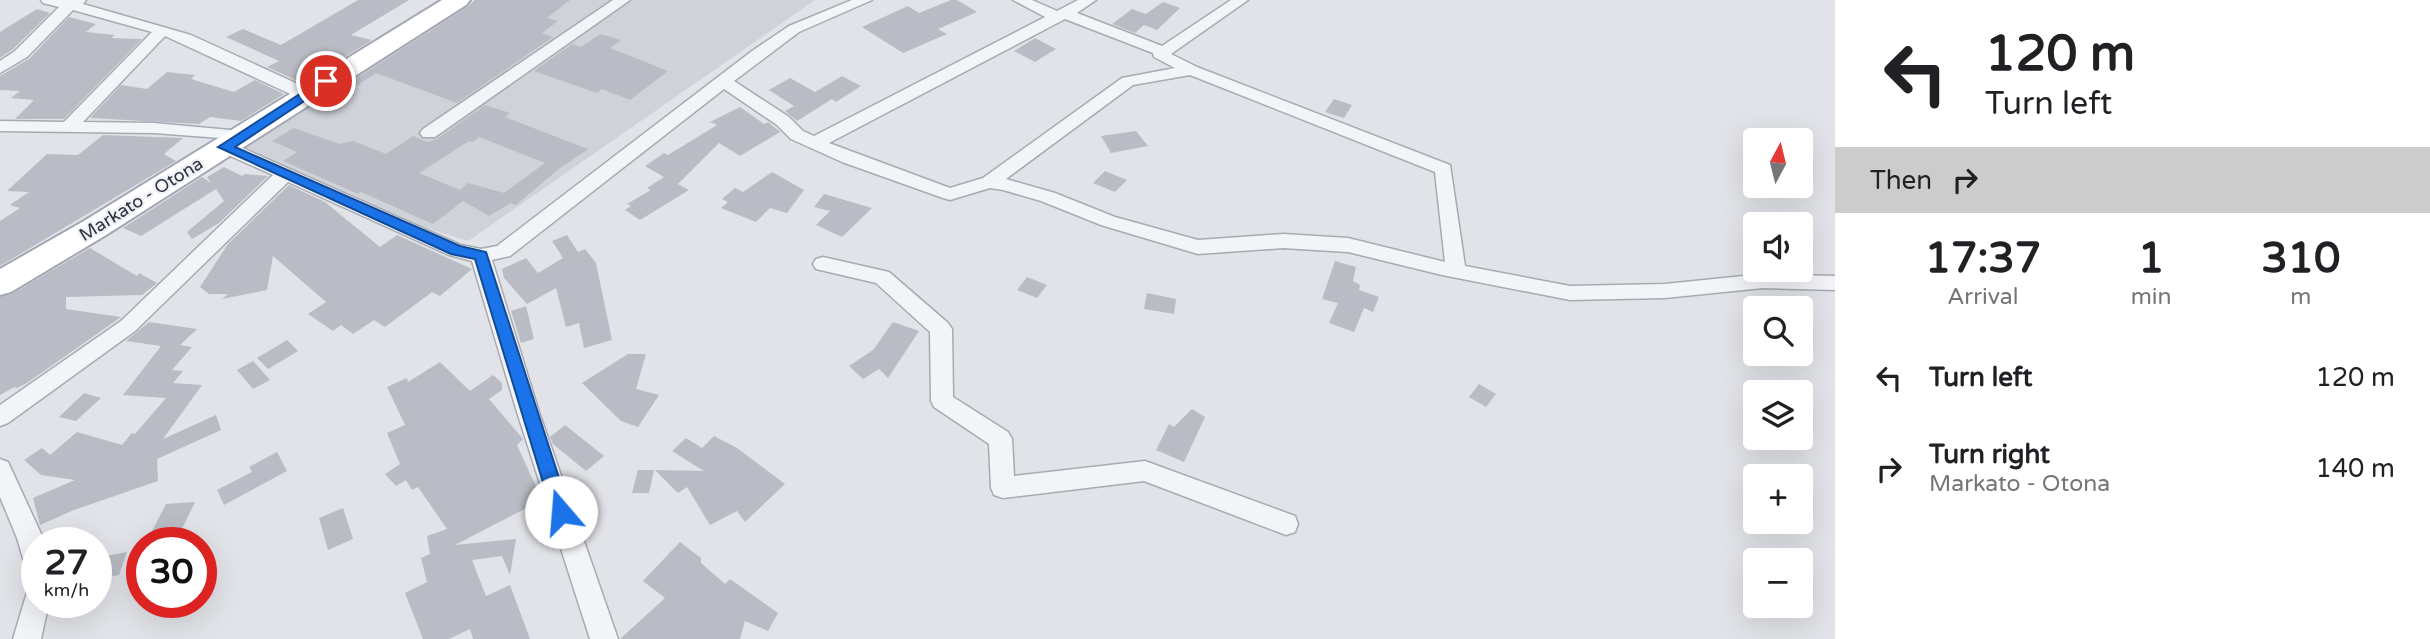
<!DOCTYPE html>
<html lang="en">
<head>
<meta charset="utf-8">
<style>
  :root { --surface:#fff; --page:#f6f6f6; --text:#202124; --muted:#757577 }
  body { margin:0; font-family:"Varela Round",sans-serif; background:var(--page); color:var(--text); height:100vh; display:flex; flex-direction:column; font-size:26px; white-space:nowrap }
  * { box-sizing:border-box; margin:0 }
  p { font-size:23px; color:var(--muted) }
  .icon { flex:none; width:38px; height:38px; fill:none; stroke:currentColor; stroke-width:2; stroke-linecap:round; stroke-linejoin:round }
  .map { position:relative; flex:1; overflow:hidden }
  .panel { display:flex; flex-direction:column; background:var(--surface); width:595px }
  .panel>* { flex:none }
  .top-card { background:#fff; color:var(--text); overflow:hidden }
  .needle { width:46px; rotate:7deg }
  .fabs { position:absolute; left:1743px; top:128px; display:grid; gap:14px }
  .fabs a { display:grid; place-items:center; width:70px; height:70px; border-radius:7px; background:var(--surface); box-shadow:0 7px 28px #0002; font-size:35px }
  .speed { position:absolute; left:21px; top:527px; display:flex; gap:14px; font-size:35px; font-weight:700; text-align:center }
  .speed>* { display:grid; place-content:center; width:91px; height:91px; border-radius:50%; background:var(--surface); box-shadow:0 7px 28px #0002; line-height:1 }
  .speed small { font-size:18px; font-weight:400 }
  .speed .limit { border:10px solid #d22; background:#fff; color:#111 }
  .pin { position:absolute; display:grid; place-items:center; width:60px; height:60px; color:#fff; margin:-30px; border:4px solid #fff; border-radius:50%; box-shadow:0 2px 7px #0007 }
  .me { position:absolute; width:77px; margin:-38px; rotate:342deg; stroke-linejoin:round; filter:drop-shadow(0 0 5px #0008) }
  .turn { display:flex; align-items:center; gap:24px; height:147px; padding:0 35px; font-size:32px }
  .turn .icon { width:91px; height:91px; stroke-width:2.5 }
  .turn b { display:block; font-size:49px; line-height:60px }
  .then { display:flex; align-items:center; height:66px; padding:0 35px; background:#0003; gap:14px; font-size:26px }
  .eta { display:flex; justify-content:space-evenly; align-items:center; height:119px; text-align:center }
  .eta b { font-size:42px; font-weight:700; line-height:49px }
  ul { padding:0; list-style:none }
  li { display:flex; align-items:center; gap:21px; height:91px; padding:0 35px }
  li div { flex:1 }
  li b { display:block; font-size:26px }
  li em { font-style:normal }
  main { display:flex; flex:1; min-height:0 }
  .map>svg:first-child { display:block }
</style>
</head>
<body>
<main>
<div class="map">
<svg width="1835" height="639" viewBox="0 0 1835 639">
  <rect width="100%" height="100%" fill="#e1e3e8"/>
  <!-- built -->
  <path fill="#d0d2da" d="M480,0H815L468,241L408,222L241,149Z"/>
  <!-- building -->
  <g fill="#b9bcc4" fill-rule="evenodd">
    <path d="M358,0H409L351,35L372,40L302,83L267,67L279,61L226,37L243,29L281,45Z"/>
    <path d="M475,0H570L547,18L558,21L542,33L553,37L457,103L376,73L350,90L343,87L467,7Z"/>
    <path d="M951,0H957L977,12L938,29L947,34L903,53L862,27L908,6L919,13Z"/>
    <path d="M1163,2L1180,8L1157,30L1144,25L1135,33L1112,24L1132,9L1146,14Z"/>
    <path d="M37,9L50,13L13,49L0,58V32Z"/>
    <path d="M69,17L96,24L86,32L115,35L111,38L142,39L64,119H15L34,100L11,98L20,91L0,90V76L29,59Z"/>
    <path d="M600,34L621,40L610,48L668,71L630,100L602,89L597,93L534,71L572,44L581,47Z"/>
    <path d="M1035,38L1056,49L1035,62L1014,51Z"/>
    <path d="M167,72L195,75L191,79L234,92L255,80L284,94L241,121L210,117L199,124L90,118L121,85L147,89Z"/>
    <path d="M842,76L861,86L836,102L832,99L797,121L785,111L794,106L769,90L790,78L815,92Z"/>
    <path d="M1334,99L1352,105L1344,118L1325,112Z"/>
    <path d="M485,105L510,113L505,117L588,149L559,169L516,205L511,203L489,216L463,201L433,224L361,192L358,194L283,161L297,152L272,141L294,128L340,144L353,141L386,154L413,136L428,142L437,139ZM479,137L545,163L504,193L468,183L460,190L419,173L469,141L473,142Z"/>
    <path d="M740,107L764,124L768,122L780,132L740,156L719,143L678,184L689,190L640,220L625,210L631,206L627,204L651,190L647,188L664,177L645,166L664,153L668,155L717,125L710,122Z"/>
    <path d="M1136,131L1148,146L1111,153L1101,136Z"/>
    <path d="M103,135L183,138L164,154L176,161L0,266V221L20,208L10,205L29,192L7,191L47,154L78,155Z"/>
    <path d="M224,167L242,176L245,174L268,176L219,223L192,239L187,232L224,201L216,189L141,236L123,228L202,177L211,183L207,177Z"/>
    <path d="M1105,171L1127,180L1115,192L1093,183Z"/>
    <path d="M772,172L804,190L787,213L770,208L756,222L721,208L728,202L722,199L735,188L743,192Z"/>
    <path d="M289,185L325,202L380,247L397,235L472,269L440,296L432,292L385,327L374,320L353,334L341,325L333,331L308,314L326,302L273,256L267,290L222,299L228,294H209L200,287L228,244Z"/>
    <path d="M824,194L872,208L842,237L816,225L830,211L814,207Z"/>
    <path d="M567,235L578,252L585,249L596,263L612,340L584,348L579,323L566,327L556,288L527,304L504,278L502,269L526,258L538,273L563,258L552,241Z"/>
    <path d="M90,248L137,276L139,273L157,283L142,295L66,297V309L121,317L27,383L17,388L14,387L0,395V297L12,294Z"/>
    <path d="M1335,261L1356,267L1353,281L1360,285L1359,290L1379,297L1373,312L1364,308L1354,332L1329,323L1338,303L1322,299Z"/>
    <path d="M1027,277L1047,285L1037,298L1017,290Z"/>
    <path d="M1147,293L1176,299L1174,314L1144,309Z"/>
    <path d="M526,306L534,339L521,343L511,311Z"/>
    <path d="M149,322L197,329L180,345L192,347L172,370L183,371L173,383L202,385L163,439L216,415L221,430L157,459L158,481L74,510L40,525L33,498L75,480L41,475L24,460L42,448L50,455L77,432L122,445L132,433L135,434L166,398L123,395L161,346L126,341Z"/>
    <path d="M893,322L919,331L888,378L879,369L863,379L849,366L873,350Z"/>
    <path d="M287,340L298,351L268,369L257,358Z"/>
    <path d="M628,354H646L636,389L659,395L638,427L621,421L582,383Z"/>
    <path d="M253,361L270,380L253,389L237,370Z"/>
    <path d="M440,362L470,391L493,375L502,383V390L489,399L523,439L517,445L542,500L455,545L516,539L510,575L502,556L472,560L486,596L510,585L530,639H473L470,629L449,639H423L405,593L427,582L421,558L430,554L427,536L447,529L418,487L412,490L406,480L396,486L385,474L400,464L387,433L405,425L387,387L407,378L408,382Z"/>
    <path d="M1479,384L1496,394L1486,407L1469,397Z"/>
    <path d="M84,393L101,398L76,421L59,417Z"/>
    <path d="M1192,409L1205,417L1184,462L1156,450L1169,424L1174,427Z"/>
    <path d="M565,425L604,456L586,471L553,444L550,437Z"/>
    <path d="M714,436L737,448L785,484L745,522L737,511L710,525L687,487L678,493L655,470L704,471L672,451L686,438L702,448Z"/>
    <path d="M277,452L287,471L224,505L217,490L252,472L249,467Z"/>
    <path d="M638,470H654L649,493H632Z"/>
    <path d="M195,502L177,539L147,541L166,504Z"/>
    <path d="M343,508L353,539L328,550L319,518Z"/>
    <path d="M680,542L701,558V563L725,584L730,579L778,613L768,631L745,621L740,639H620L665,598L643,581Z"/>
    <path d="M127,552L119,575L96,580V558Z"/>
  </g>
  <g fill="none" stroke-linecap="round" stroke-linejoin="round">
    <defs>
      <g id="street">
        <path d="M41,0H86L83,4L191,35L311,90L313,94L311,98H299L165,36L83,122L154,123L241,131L250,136L247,140L154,133L0,131V121L64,122L152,32L73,10L27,57L0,73V61L15,51L59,7L43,3Z"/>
        <path d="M613,0H630L435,137H423L420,133L423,129Z"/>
        <path d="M852,0H872L799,32L734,81L789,117L803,131L814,136L1045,17L1013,0H1032L1057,11L1078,0H1096L1077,13L1162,46L1231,0H1248L1171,54L1197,67L1450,165L1465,266L1570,286L1665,284L1763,274L1835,276V290L1763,288L1665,298L1570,300L1442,275L1348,252L1283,248L1198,254L1101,225L1041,201L1003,190L990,188L950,200L943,198L842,162L791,139L777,125L724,89L510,256L492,260L539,412L618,639H590L517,412L472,261L449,255L288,182L135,331L8,423L0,426V405L121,321L273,175L219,151L216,147L219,143H231L461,245L481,249L497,246L752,51L789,26ZM1065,19L1153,53L1154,57L1175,68L1122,78L983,178L950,188L829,143ZM1190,75L1435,172L1445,262L1348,238L1283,234L1198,240L1115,217L1055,193L1006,179L1133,85Z"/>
        <path d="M823,257L889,272L948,323L952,329L953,397L1008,432L1012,439L1014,476L1145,461L1295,516L1298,524L1295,532L1286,535L1144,481L1003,498L994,495L991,488L989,444L934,407L931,401L930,332L876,283L816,269L813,264L816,259Z"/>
        <path d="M0,459L8,462L43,538L44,542H37V579L28,575L17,538L0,497Z"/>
        <path d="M37,586V602H49L41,639H13L28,589Z"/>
      </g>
      <path id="primary" d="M442,0H470L466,5L106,235L11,292L0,295V269L84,221Z"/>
    </defs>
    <!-- street casing -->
    <use href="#street" stroke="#a7aab2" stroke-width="3"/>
    <!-- primary casing -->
    <use href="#primary" stroke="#a2a7b3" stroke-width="4"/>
    <!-- street -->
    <use href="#street" fill="#f3f4f7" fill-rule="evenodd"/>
    <!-- primary -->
    <use href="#primary" fill="#fff" fill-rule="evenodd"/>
  </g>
  <!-- route -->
  <path fill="#1a73e8" stroke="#114b97" stroke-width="2" d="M326,77L330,78V84L235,147L460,246L486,252L570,512L568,518L561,520L554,518L552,512L475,259L451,254L218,147Z"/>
  <g text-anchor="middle" stroke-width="5" stroke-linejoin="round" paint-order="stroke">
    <!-- street labels -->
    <g font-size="18" fill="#2b313e" stroke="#f0f2f6">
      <text transform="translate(141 199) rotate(-32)" y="6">Markato - Otona</text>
    </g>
  </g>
</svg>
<div class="fabs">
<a><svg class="needle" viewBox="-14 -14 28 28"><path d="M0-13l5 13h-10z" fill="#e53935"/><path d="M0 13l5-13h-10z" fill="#757577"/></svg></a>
<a><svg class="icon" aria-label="sound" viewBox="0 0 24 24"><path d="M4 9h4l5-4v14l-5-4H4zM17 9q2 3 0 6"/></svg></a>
<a><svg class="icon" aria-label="search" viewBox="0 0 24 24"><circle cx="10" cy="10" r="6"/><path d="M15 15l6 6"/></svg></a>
<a><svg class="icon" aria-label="layers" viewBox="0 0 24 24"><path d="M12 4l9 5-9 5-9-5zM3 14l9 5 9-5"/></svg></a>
<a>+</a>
<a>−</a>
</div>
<div class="speed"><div>27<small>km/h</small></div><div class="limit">30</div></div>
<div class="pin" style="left:326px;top:81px;background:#d93025"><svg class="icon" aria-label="arrive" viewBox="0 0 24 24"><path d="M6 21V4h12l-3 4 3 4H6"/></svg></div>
<svg class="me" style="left:561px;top:512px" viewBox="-20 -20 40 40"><circle r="19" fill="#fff"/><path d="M0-13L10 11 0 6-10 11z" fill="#1a73e8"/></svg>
</div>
<section class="panel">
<div class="top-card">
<div class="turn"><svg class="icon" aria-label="left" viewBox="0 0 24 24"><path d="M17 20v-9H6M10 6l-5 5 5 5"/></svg><div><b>120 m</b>Turn left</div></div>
<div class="then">Then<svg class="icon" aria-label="right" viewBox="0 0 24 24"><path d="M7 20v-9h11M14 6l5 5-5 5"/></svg></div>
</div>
<div class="eta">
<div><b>17:37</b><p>Arrival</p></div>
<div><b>1</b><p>min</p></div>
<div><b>310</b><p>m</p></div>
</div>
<ul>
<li><svg class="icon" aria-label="left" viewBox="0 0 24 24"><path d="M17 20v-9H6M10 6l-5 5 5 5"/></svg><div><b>Turn left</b></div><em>120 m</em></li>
<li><svg class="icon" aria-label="right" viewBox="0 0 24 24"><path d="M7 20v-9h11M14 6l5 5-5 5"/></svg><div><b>Turn right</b><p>Markato - Otona</p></div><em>140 m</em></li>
</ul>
</section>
</main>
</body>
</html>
